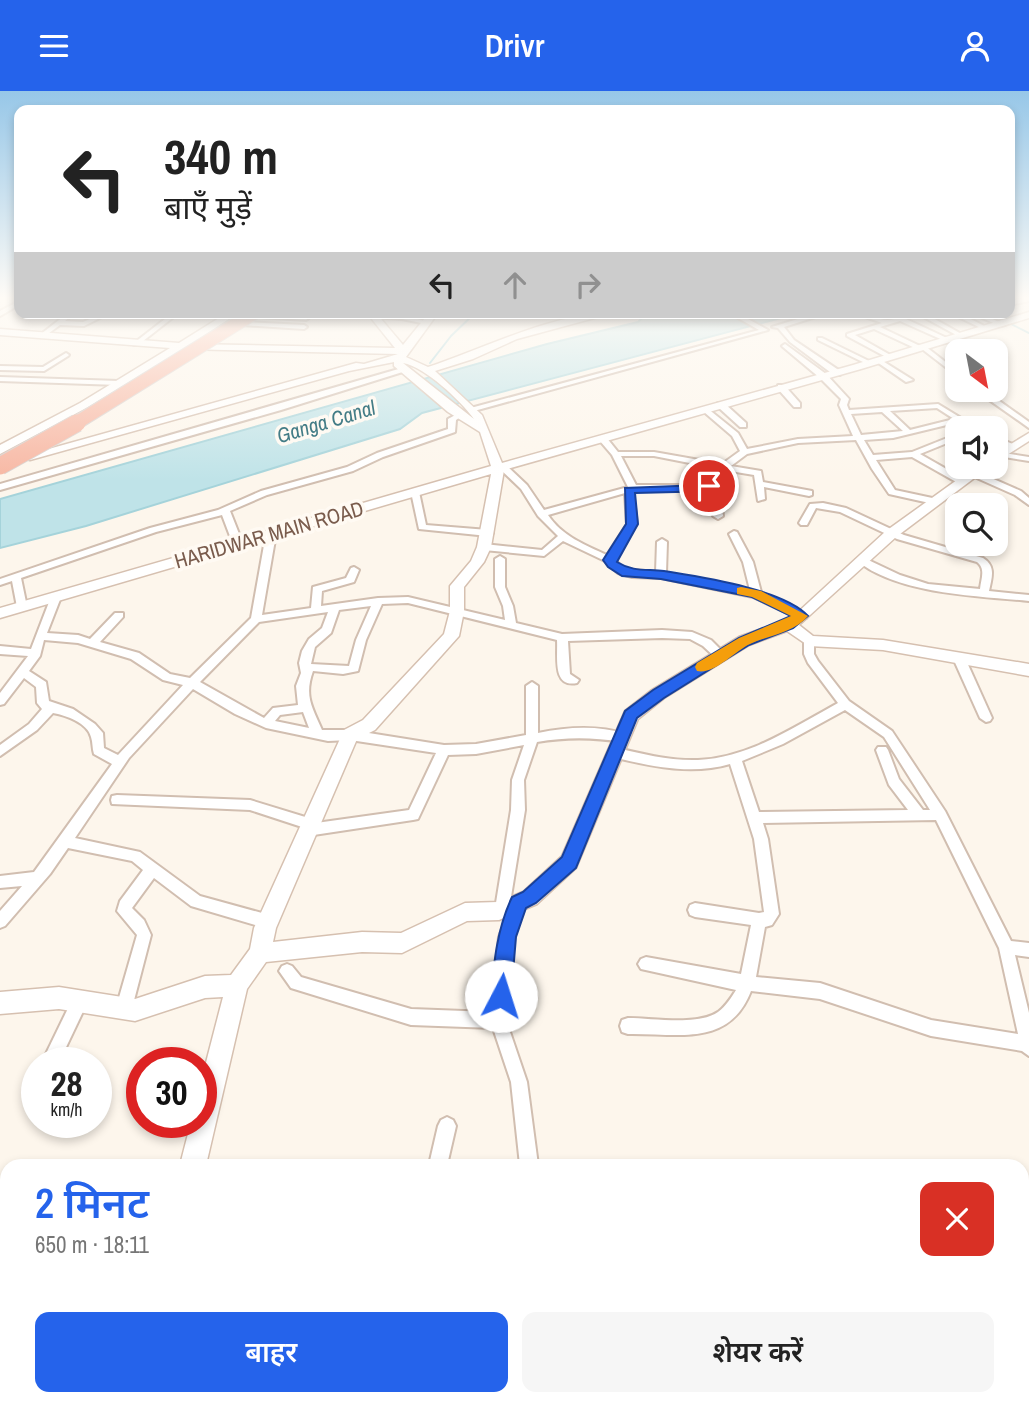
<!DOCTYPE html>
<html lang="hi">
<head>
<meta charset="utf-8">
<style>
  :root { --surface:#fff; --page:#f6f6f6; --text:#222; --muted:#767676; --accent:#2563eb }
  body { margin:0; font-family:"Archivo Narrow","Noto Sans Devanagari",sans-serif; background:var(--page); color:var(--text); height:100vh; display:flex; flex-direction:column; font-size:26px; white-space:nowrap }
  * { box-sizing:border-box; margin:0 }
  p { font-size:23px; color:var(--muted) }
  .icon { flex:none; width:38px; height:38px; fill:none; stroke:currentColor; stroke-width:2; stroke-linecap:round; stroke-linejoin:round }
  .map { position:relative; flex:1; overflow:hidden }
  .drawer { position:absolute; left:0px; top:1068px; width:1029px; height:247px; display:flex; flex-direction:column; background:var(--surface); border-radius:21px 21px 0 0; box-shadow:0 4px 10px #0003 }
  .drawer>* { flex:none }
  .hud { position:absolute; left:14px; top:14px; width:1001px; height:214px; border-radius:14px; box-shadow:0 4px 10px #0003; background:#fff; color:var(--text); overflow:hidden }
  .needle { width:46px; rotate:148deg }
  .tools { position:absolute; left:945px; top:248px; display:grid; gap:14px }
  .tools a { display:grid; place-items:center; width:63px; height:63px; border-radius:14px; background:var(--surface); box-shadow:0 4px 10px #0003; font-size:35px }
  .speed { position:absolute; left:21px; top:956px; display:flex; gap:14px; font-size:35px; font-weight:700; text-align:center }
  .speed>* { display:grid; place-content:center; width:91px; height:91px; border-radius:50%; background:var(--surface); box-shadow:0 4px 10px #0003; line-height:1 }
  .speed small { font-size:18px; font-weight:400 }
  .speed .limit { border:10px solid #d22; background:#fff; color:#111 }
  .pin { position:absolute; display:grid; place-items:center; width:60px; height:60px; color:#fff; margin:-30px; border:4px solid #fff; border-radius:50%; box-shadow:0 2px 7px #0007 }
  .me { position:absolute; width:77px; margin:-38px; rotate:5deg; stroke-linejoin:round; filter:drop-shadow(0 0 5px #0008) }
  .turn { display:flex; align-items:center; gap:24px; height:147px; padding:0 35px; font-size:32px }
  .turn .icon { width:91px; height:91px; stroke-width:2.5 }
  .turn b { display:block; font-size:49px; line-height:60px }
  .lanes { display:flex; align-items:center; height:66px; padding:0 35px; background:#0003; justify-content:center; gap:35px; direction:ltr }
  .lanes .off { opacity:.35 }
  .round { display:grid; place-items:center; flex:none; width:74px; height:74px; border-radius:14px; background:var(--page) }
  .head { display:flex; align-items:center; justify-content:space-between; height:119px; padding:0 35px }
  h1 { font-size:42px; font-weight:600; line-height:52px; color:var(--accent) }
  .cta { display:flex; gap:14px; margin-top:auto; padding:14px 35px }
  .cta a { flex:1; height:80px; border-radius:14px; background:var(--accent); color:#fff; font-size:28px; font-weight:600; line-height:80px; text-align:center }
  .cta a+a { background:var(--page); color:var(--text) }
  header { display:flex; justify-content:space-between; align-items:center; height:91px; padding:0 35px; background:var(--accent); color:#fff; font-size:32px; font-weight:600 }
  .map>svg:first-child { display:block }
</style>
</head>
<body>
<header><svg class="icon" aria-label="menu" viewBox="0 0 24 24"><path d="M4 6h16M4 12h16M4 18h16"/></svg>Drivr<svg class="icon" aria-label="person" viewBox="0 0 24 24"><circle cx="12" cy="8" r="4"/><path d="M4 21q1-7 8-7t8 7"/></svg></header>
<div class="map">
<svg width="1029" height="1313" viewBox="0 0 1029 1313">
  <rect width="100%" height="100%" fill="#fdf6ec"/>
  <!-- water -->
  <path fill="#bfe3e8" stroke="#a5d3da" stroke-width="2" d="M648,222H800L422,322L400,338L86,435L0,457V408L547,253L638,231Z"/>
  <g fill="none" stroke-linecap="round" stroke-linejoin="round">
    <!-- stream -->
    <g stroke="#a5d3da" stroke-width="2">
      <path d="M989,222L1029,242"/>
      <path d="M430,272L451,245L475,222"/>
    </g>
    <defs>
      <g id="street">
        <path d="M1029,206V210L1010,214V210Z"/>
        <path d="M19,210V214L0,225V220Z"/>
        <path d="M68,222H75L65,230L83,231L101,223L106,224L84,235L60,234L45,245H41V243Z"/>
        <path d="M262,222L306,225L309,227L306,229L259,226L256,224Z"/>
        <path d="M729,222H737L768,239L474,320L467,318L759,239Z"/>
        <path d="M817,222H828L784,236L794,249L840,280V284H834L790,251L778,237L772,236Z"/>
        <path d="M854,222C867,222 882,232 894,228L884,222H893L949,248V250H945L900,230L880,236L920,255H925L957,280V285L922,258H917L874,238L855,244L892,265V267H888L847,245V243L882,232Z"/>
        <path d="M916,222H924L965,245L960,246Z"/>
        <path d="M950,222H959L990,238L985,239Z"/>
        <path d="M971,222H980L1005,234L1000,235Z"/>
        <path d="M373,223L402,224L429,231L426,233L402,228L371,226V224Z"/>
        <path d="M170,224L175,225L138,254H134V252Z"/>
        <path d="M244,231L304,234L307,236L304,238L242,234L241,233Z"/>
        <path d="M818,247H822L873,272L867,273L818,249Z"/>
        <path d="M785,253L826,283L849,308L847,314L849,319L938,313L979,338H969L959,331L893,347L864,349L873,364L912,361L957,343V348L920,363L964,388V392H958L912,366L876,369L895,399L937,408L938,410L934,413L889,403L872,378L856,349L798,352L747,363L731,375L761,380L763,391L812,400V404L809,405L764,396L765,408L758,410L754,384L718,378L714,394L720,400L723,425L718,428L713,425L712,401L710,400H633L637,433L614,468L624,478L656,481L657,451L662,448L667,451L666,482L750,499L743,471L729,443L734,440L737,441L753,471L761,501L806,523L807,525L806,527H798L753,506L661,487L632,486L618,482L605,470L563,450L544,465L484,459L479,456L484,453L542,459L558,445L538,425L521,398L500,378V374H506L527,394L544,419L628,396L612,364L600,350V346H606L618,361H654L722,373L740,360L732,345L704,321V317H707L738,342L747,358L798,348L853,345L839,314L841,308L820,287L783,256L782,255ZM937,317L954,328L910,339L890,320ZM882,321L903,340L861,344L851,323ZM621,365H654L710,376L705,394H636ZM625,402L627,433L607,464C585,454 562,445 548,424Z"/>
        <path d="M66,262L69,264L68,265L44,280L0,279V275L43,276Z"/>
        <path d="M879,268L881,269L913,289L906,291L877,271L876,270Z"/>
        <path d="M402,277L409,279L281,319L0,399V393Z"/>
        <path d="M0,286L119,290L123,292L119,294L0,290Z"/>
        <path d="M778,294H784L800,312V316H794L778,298Z"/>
        <path d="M975,299H984L1029,331V337Z"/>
        <path d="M718,312H724L746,332V336H740L718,316Z"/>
        <path d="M459,322L463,324L456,329L455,341L383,366L353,380L267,404L230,420L243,453L241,455L238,456L233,453L222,424L156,441L21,487L27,516L26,518L22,519L17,516L12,490L0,494V488L150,437L218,419L261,400L347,376L377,362L448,338V328Z"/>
        <path d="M996,346L1015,354L1016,356L1012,358L996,351Z"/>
        <path d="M998,361L1029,366V370L998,365Z"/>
        <path d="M973,379L1021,400L1029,407V414L1015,404L970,384L969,382Z"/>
        <path d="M415,398L419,401L426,434L488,439L493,442L488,445L419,438L411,401Z"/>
        <path d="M823,412L846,417L904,444L983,467C996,475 992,486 989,500L1029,504V510C977,505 897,503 856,469L861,466L864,467L900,484L928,493L980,498C981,488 986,478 977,471L897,448L840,421L816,417L807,434H801L799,432L810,413Z"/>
        <path d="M271,440L276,443L262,524L311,517L313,496L346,487L351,477L354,476L359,479L354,491L322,500L321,515L378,507L408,506L505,529L503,515L495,496V468L500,465L505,468V496L513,515L516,532L562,543L662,539L692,541L711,549L727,565L725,568H717L703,555L690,548L662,547L568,550L570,583L579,589L577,592C552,597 558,566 557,549L408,512L382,513L366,549L358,580L343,583L313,580C304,605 312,616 322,639H350L444,654L476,653L526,644V595L532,591L538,595V642C568,636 597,634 626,643L628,646L626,649L622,651C592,646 566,646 537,651L524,689L525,719L509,818L507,823L502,825L497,823L495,818L511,719L512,689L524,654L476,663L448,664L418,728L413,729L307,745L302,743L300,739L302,736L250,719L112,713L111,709L112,705L117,704L250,709L315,729L316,732L409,719L436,662L350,649L328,650L266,637L235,623L193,598L129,667L75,747L140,761L200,805L269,824L274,826L276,831L274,836L269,838L191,815L154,787L132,817L144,829L151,844L132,917L130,923L124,925L118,923L116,917L137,844L117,820L120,810L143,779L132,770L68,757L50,783L5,835L0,837V820L22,795L0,797V785L34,781L112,673L94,663C92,657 93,652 91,646C88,632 65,624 53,622L37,639L0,665V654L29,633L42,618L37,612L36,596L24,587L4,613L0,614V602L28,565L0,563V555L31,558L51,506L56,503L61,506L47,542L78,544L90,548L115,522H123V526L100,551L139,562L170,583L190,587L251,527L266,443ZM371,515L356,549L349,575L311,573L315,556L331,542L339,519ZM328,521L322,537L309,548L302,560L299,572L301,582L296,595L298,614L273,617L264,627L200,591L259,531ZM44,549L78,552L131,568L163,589L183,594L118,664L104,657L103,642L95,633L73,618L49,610L46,591L29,580L40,565ZM303,621L309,637L275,630L280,624Z"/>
        <path d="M809,546L814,550V563L818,570L849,610L892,640L945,720L1011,850L1029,852V866L1015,864L1029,922V965L1022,960L931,945L820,908L751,900C729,957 677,942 628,943L622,941L620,935L622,929L628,927C652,927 698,935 718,921C726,915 731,907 736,899L641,878L638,873L641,868L646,866L741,883L751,834L695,826L690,824L688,819L690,814L695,812L759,822L764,821L754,748L730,673C693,684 654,676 617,667L613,665L611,662L613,659L617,657C643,663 670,670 698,669C749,667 794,636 838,612L808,572L804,563V550ZM845,619L884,646L930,719H923L899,688L888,659L886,656H878L876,659L889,694L908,719L759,721L742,670L783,653ZM936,729L999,857L1018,943L931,929L820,892L756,886L765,836L772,834L779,823L768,748L763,732Z"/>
        <path d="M959,563L965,567L992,627L990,630L986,631L980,627L953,567Z"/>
        <path d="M519,806L524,807L526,812L513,846L506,929L527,991L538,1074H520L511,991L493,937L411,934L291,897L279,880L282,875L287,873L292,875L301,886L411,918L491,921L499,846L514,807Z"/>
        <path d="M80,902L86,905L88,910L59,971H42L74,905Z"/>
        <path d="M37,991V1015L33,1017L27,1014L24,1008L31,993Z"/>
        <path d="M447,1026L453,1029L456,1035L447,1074H429L438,1035L441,1029Z"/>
        <path d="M1029,1109V1128L1022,1131V1112Z"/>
        <path d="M7,1145V1167L0,1170V1148Z"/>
        <path d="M1022,1306L1024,1313H1002L1001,1307H1022Z"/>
        <path d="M324,1307H352L355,1313H326Z"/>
        <rect x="600" y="1307" width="22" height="6"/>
        <path d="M688,1307H716L719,1313H690Z"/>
        <path d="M837,1307H869L867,1313H834Z"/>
      </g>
      <g id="secondary">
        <path d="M1029,221V227L861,278L504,379L491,456L484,471L464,496V520L459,545L375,639L357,648L276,837L273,851L362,841L401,842L465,812L498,811L523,801L562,765L625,620L652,599L739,546L784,530L797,522L886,440L975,376H989L896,446L799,534L813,545L883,549L1029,573V585L883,559L809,555L787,540L749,554L664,607L638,628L576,777L537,813L499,829L467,830L402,862L362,861L266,871L247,898L206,1074H180L191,1031H201V991L223,906L205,907L135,930L59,918L0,923V901L59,896L135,908L205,885L231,884L250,858L254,837L344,639L363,629L444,543L450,520V495L471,470L477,456L491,383L0,527V517L491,375L480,341L448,321L394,275V271L349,280L30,369L20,366L356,272L364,273L398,263L183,258L88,316L0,363V354L80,312L170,257L0,244V238L179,252L227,222H238L191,253L395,257L367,222H376L403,254L429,222H438L406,266L428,276C486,257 552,222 613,222L517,248L473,268L435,280L482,324L502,372L853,274ZM403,272C425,276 460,309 474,328Z"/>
        <path d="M1029,342V350L996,371V362Z"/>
        <path d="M118,1307H148L146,1313H116Z"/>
      </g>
    </defs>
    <!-- street casing -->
    <use href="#street" stroke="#d1beb0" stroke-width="4"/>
    <!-- secondary casing -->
    <use href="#secondary" stroke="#d6c0b0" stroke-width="3"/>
    <!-- street -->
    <use href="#street" fill="#fff" fill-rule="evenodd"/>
    <!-- secondary -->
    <use href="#secondary" fill="#fff" fill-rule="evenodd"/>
    <defs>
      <path id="highway-bridge-far1" d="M73,334L254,222"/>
      <path id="highway-bridge" d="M0,375L77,332"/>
    </defs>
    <!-- highway-bridge-far1 casing -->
    <use href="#highway-bridge-far1" stroke="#dad1cd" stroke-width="15" stroke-linecap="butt"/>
    <!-- highway-bridge casing -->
    <use href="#highway-bridge" stroke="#dad1cd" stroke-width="19" stroke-linecap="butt"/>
    <!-- highway-bridge-far1 -->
    <use href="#highway-bridge-far1" stroke="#f7b7a3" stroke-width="13"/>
    <!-- highway-bridge -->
    <use href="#highway-bridge" stroke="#f7b7a3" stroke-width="17"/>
  </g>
  <!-- sky -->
  <linearGradient id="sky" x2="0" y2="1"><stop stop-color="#97c7e8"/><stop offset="0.53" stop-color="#fefbf6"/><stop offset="1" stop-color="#fefbf6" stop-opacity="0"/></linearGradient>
  <rect width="1029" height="390" fill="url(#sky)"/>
  <!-- route -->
  <path fill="#2563eb" stroke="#184099" stroke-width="2" d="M709,391L716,395V400L635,402L638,433L617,471C633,481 646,478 664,480C700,486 784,498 808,525L793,537L749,554L664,607L637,627L576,777L536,812L526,817L516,846L511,905L508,912L501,915L494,912L491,905C494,870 497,838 512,806L523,801L562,766L625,620L653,599L739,547L791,525L752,506L661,488L622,485L608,476L603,469L626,433L625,397L703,394Z"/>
  <!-- slow -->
  <path fill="#f59e0b" d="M741,496L761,500L808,525C794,542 769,544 750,553C735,560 714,584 697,580L695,576L697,572L739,547L791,525L752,506L737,503V497Z"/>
  <g text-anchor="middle" stroke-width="7" stroke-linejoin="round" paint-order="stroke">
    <!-- far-water labels -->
    <g font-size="21" font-style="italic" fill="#437c86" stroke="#fffaf3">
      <text transform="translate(326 331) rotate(-17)" y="7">Ganga Canal</text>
    </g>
    <!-- far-street labels -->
    <g font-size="21" fill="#7a5c4d" stroke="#fffaf3">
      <text transform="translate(269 444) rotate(-16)" y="7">HARIDWAR MAIN ROAD</text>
    </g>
  </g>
</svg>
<div class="tools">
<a><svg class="needle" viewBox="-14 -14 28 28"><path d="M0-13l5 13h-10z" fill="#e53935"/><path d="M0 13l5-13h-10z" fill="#767676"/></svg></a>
<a><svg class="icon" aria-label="sound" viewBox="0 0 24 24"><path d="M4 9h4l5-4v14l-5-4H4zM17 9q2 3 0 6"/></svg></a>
<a><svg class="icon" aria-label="search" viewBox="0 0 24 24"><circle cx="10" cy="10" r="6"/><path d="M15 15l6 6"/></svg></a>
</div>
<div class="speed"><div>28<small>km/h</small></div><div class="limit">30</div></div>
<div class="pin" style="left:709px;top:395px;background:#d93025"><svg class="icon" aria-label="arrive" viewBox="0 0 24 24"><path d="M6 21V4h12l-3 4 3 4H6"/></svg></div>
<svg class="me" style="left:501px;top:905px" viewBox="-20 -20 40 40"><circle r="19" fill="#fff"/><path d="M0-13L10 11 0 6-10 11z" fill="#2563eb"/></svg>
<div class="hud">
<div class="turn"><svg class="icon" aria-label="left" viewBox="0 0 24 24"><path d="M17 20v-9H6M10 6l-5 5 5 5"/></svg><div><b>340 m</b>बाएँ मुड़ें</div></div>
<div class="lanes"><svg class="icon" aria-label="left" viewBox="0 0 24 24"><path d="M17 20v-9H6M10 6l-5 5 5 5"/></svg><svg class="icon off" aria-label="ahead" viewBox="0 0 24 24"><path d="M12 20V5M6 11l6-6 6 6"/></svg><svg class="icon off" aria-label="right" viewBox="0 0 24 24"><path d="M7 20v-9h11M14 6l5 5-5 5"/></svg></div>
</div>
<section class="drawer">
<div class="head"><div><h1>2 मिनट</h1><p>650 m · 18:11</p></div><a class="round" style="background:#d93025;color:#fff"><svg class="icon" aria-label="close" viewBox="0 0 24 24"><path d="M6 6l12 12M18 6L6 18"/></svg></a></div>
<div class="cta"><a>बाहर</a><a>शेयर करें</a></div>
</section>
</div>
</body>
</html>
